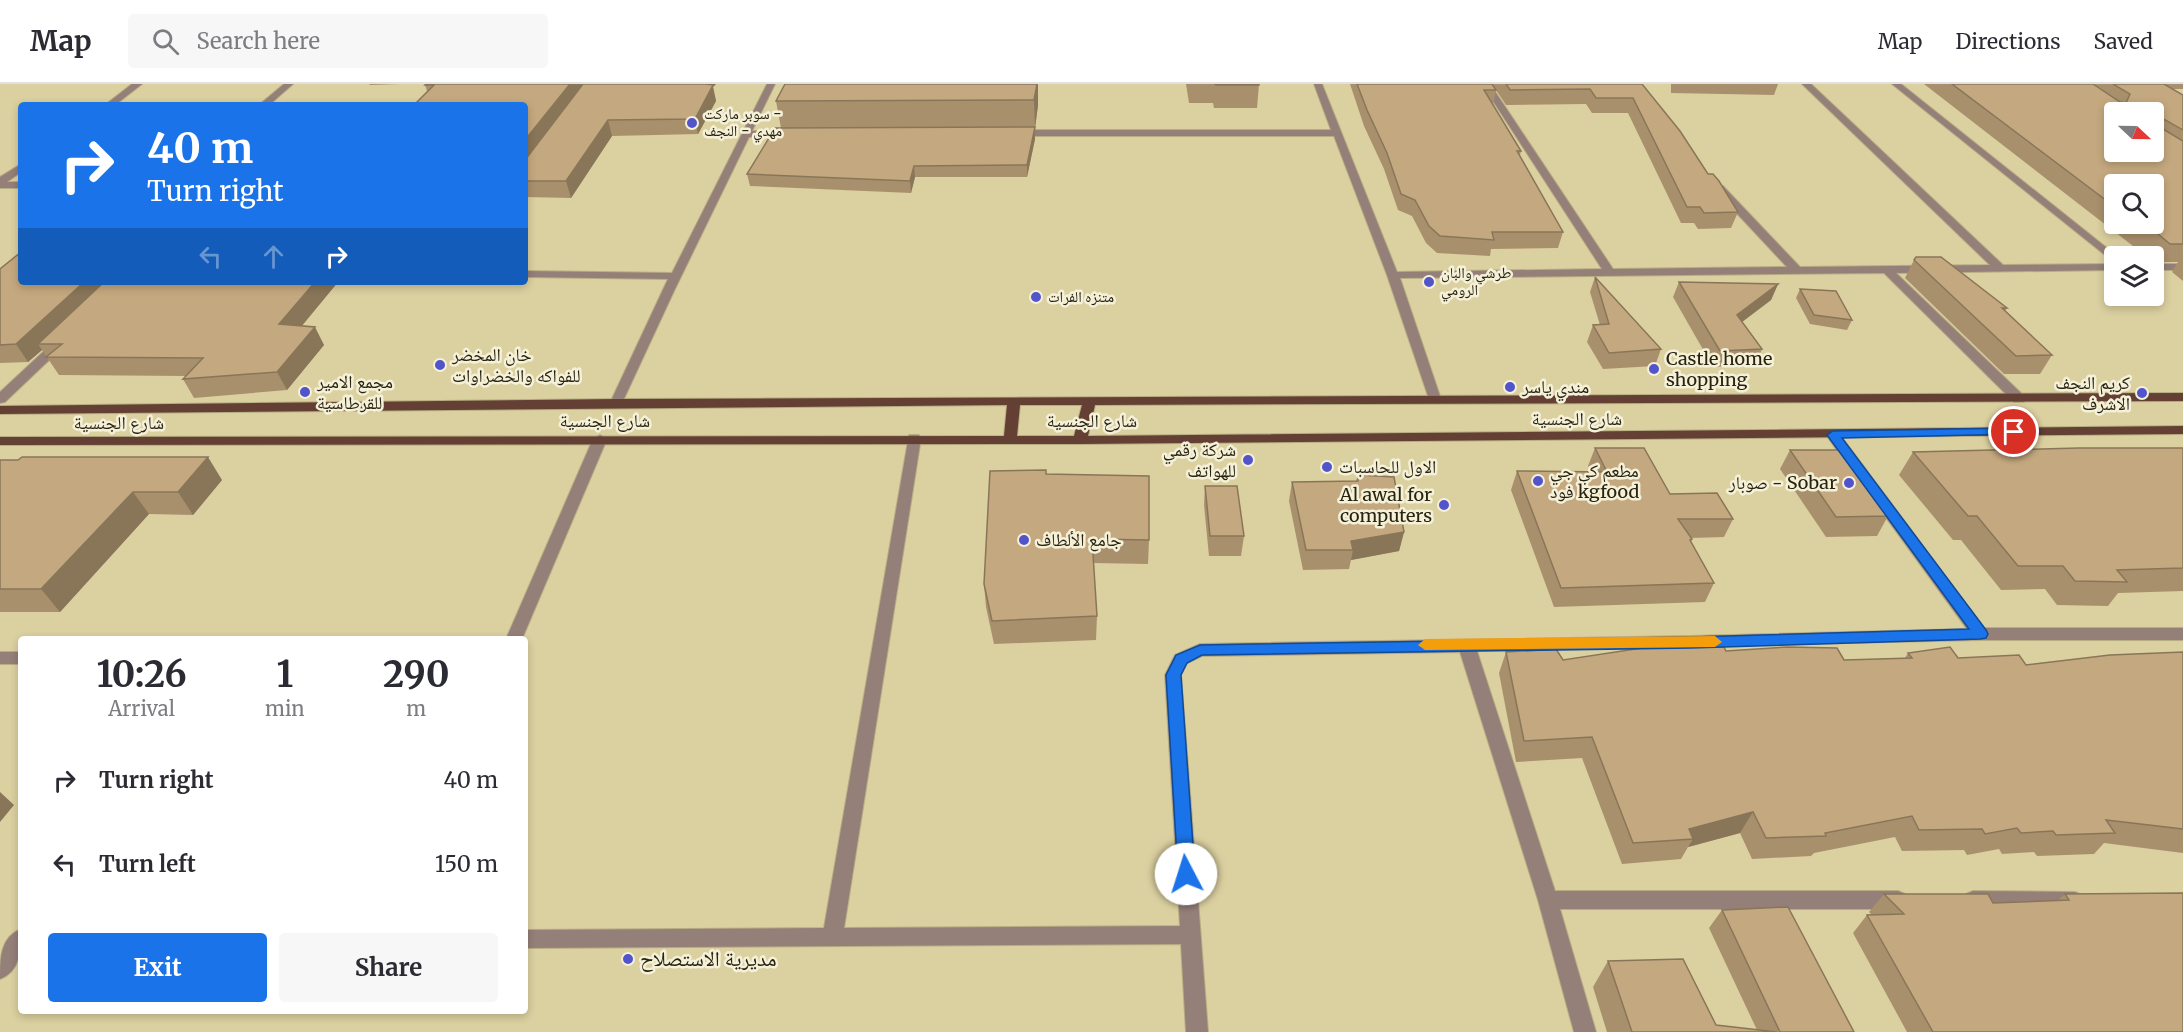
<!DOCTYPE html>
<html lang="en">
<head>
<meta charset="utf-8">
<style>
  :root { --surface:#fff; --page:#f7f7f7; --text:#2b2b33; --muted:#7c7c81; --line:#e1e1e2; --accent:#1a73e8 }
  body { margin:0; font-family:Merriweather,"Noto Naskh Arabic",serif; background:var(--page); color:var(--text); height:100vh; display:flex; flex-direction:column; font-size:22px; white-space:nowrap }
  * { box-sizing:border-box; margin:0 }
  p { font-size:20px; color:var(--muted) }
  .icon { flex:none; width:33px; height:33px; fill:none; stroke:currentColor; stroke-width:2; stroke-linecap:round; stroke-linejoin:round }
  .map { position:relative; flex:1; overflow:hidden }
  .side { position:absolute; left:18px; top:552px; width:510px; height:378px; display:flex; flex-direction:column; background:var(--surface); border-radius:6px; box-shadow:0 3px 9px #0003 }
  .side>* { flex:none }
  .top-card { position:absolute; left:18px; top:18px; width:510px; height:183px; border-radius:6px; box-shadow:0 3px 9px #0003; background:#1a73e8; color:#fff; overflow:hidden }
  .needle { width:39px; rotate:112deg }
  .controls { position:absolute; left:2104px; top:18px; display:grid; gap:12px }
  .controls a { display:grid; place-items:center; width:60px; height:60px; border-radius:6px; background:var(--surface); box-shadow:0 3px 9px #0003; font-size:30px }
  .pin { position:absolute; display:grid; place-items:center; width:51px; height:51px; color:#fff; margin:-26px; border:3px solid #fff; border-radius:50%; box-shadow:0 2px 6px #0007 }
  .me { position:absolute; width:66px; margin:-33px; rotate:355deg; stroke-linejoin:round; filter:drop-shadow(0 0 4px #0008) }
  .turn { display:flex; align-items:center; gap:21px; height:126px; padding:0 30px; font-size:27px }
  .turn .icon { width:78px; height:78px; stroke-width:2.5 }
  .turn b { display:block; font-size:42px; line-height:51px }
  .lanes { display:flex; align-items:center; height:57px; padding:0 30px; background:#0003; justify-content:center; gap:30px; direction:ltr }
  .lanes .off { opacity:.35 }
  .eta { display:flex; justify-content:space-evenly; align-items:center; height:102px; text-align:center }
  .eta b { font-size:36px; font-weight:700; line-height:42px }
  .primary-button { display:flex; gap:12px; margin-top:auto; padding:12px 30px }
  .primary-button a { flex:1; height:69px; border-radius:6px; background:var(--accent); color:#fff; font-size:24px; font-weight:700; line-height:69px; text-align:center }
  .primary-button a+a { background:var(--page); color:var(--text) }
  ul { padding:0; list-style:none }
  li { display:flex; align-items:center; gap:18px; height:84px; padding:0 30px }
  li div { flex:1 }
  li b { display:block; font-size:22px }
  li em { font-style:normal }
  header { display:flex; align-items:center; gap:36px; box-sizing:border-box; height:84px; padding:0 30px; background:var(--surface); border-bottom:2px solid var(--line) }
  header strong { font-size:28px }
  nav { display:flex; gap:33px; margin-inline-start:auto; font-size:21px }
  .search { width:420px; height:54px; background:var(--page); display:flex; align-items:center; gap:15px; box-sizing:border-box; padding:0 21px; border-radius:6px; color:var(--muted); font-size:22px }
  .map>svg:first-child { display:block }
</style>
</head>
<body>
<header>
<strong>Map</strong>
<div class="search"><svg class="icon" aria-label="search" viewBox="0 0 24 24"><circle cx="10" cy="10" r="6"/><path d="M15 15l6 6"/></svg>Search here</div>
<nav><a>Map</a><a>Directions</a><a>Saved</a></nav>
</header>
<div class="map">
<svg width="2183" height="948" viewBox="0 0 2183 948">
  <rect width="100%" height="100%" fill="#dbd0a0"/>
  <g fill="none" stroke-linecap="round" stroke-linejoin="round">
    <defs>
      <g id="minor">
        <path d="M132,0H142L115,21H105Z"/>
        <path d="M284,0H293L269,21H259Z"/>
        <path d="M767,0H775L752,47H791L796,50L791,53H749L674,207L622,319L616,323L611,322L610,319L668,195L525,193V187L672,189Z"/>
        <path d="M1314,0H1322L1397,188L1602,185L1482,0H1490L1613,185L1787,183L1715,106V102H1723L1800,183L1990,181L1802,0H1811L2003,181L2115,180V186L1896,189L2024,312L2025,315L2024,318H2014L1884,189L1400,194L1441,315L1435,319L1429,315L1387,191L1334,52H1016L1011,49L1016,46H1331Z"/>
        <path d="M1892,0H1901L2117,172H2115V179Z"/>
        <path d="M21,80V88L7,98H21V104H0V93Z"/>
        <rect x="2154" y="180" width="29" height="6"/>
        <path d="M61,254L65,255V261L5,318L0,319V308L57,255Z"/>
        <path d="M1833,347L1838,348L1984,544H2183V556H1980L1477,567L1555,807H1898L1905,810L1908,816L1905,822L1898,825H1560L1596,948H1574L1538,816L1460,568L1202,572L1187,579L1181,591L1208,948H1186L1181,860L525,864V846L824,844L909,351H919L921,354L844,844L1180,842L1165,591L1175,571L1200,560L1691,552L1967,545L1826,351Z"/>
        <path d="M600,351L607,355L522,555H506L593,355Z"/>
        <rect x="0" y="568" width="21" height="12"/>
        <path d="M1973,807L2075,808L2082,811L2085,817L2082,823L2075,826L1973,825L1966,822L1963,816L1966,810Z"/>
        <path d="M21,845C21,864 21,887 0,895C0,876 0,853 21,845Z"/>
      </g>
      <path id="major" d="M2183,309V317L1095,321L1088,352L2183,342V350L1080,360L0,361V353L1004,352L1007,321L0,330V322L616,315ZM1020,321H1082L1074,352H1017Z"/>
    </defs>
    <!-- minor casing -->
    <use href="#minor" stroke="#b7ad83" stroke-width="2"/>
    <!-- major casing -->
    <use href="#major" stroke="#b7ad83" stroke-width="2"/>
    <!-- minor -->
    <use href="#minor" fill="#957f79" fill-rule="evenodd"/>
    <!-- major -->
    <use href="#major" fill="#633f34" fill-rule="evenodd"/>
  </g>
  <!-- wall -->
  <g fill="#a9906d" fill-rule="evenodd">
    <path d="M369,0H400L370,1Z"/>
    <path d="M426,0H716L713,3L716,17L698,50L612,52L571,114L525,113V21L427,7L425,1Z"/>
    <path d="M785,0H1038V21L1035,44V55L1027,93H915L911,109L750,102L747,90L781,44L776,17Z"/>
    <path d="M1186,0H1259L1257,24H1214L1213,19H1189Z"/>
    <path d="M1350,0H1642L1708,90L1738,128L1731,144L1698,145L1694,139H1681L1628,29H1592L1586,20L1506,21L1496,6L1493,21L1521,67L1520,71L1563,148L1558,164L1491,165L1490,172L1437,169L1426,159L1412,132L1398,126L1384,85L1364,42Z"/>
    <path d="M1671,0H1778L1774,11L1671,9Z"/>
    <path d="M1924,0H2183V5H2173L2183,11V197L2172,188L2178,178H2159L2154,174V172H2152L2140,163L2133,162ZM2115,100L2154,140H2115Z"/>
    <path d="M1914,176L2007,224L2005,227L2052,271L2040,290H2004L1905,194Z"/>
    <path d="M0,185L21,198H338L302,242L324,261L287,306L194,314L183,295L186,292L59,291L42,266L28,278L0,279Z"/>
    <path d="M1595,193L1661,265L1655,282L1603,285L1587,258L1593,241H1600L1590,208Z"/>
    <path d="M1679,198L1778,200L1771,216L1742,238L1762,265L1755,281L1713,283L1673,213Z"/>
    <path d="M1800,205L1852,236L1847,246L1810,240L1796,214Z"/>
    <path d="M1595,364L1670,410L1733,435L1724,453L1691,454L1692,455L1691,458L1714,499L1705,518L1554,523L1511,406L1517,387L1591,388L1588,382Z"/>
    <path d="M2183,364V507L2118,509L2108,522L2057,521L2045,505L2001,506L1961,456H1953L1899,391L1913,368Z"/>
    <path d="M1790,366L1888,432L1877,452L1826,453L1780,385Z"/>
    <path d="M0,376L222,396L193,431L149,430L60,528H0Z"/>
    <path d="M1046,390L1149,456L1148,480L1093,479L1097,532L1096,556L994,560L986,523L984,500Z"/>
    <path d="M1358,391L1404,448L1399,467L1351,476L1349,485L1303,486L1289,417L1292,398L1356,397Z"/>
    <path d="M1205,402L1244,452L1241,472H1209L1204,421Z"/>
    <path d="M1726,567L1844,576L1905,574L1908,569L2026,581L2183,568V769L2104,759L2094,770L2037,772L2034,768L2002,770L1999,765L1967,771L1964,766L1902,767L1895,753L1814,769L1811,772L1752,775L1740,749L1688,763L1681,775L1622,780L1582,674L1516,678L1499,589L1506,568L1563,576Z"/>
    <path d="M1884,810L1993,819L2058,816L2065,810L2183,948H1907L1853,849L1867,831H1872L1869,828Z"/>
    <path d="M1722,826L1854,948H1607L1593,903L1608,877L1716,941L1757,946L1709,844Z"/>
  </g>
  <!-- shaded-wall -->
  <g fill="#897659">
    <path d="M570,0H586L525,78V56Z"/>
    <path d="M700,0H716L713,3L716,17L698,50L695,35Z"/>
    <path d="M1037,0H1038V21L1035,44L1034,16Z"/>
    <path d="M608,36L612,52L571,114L566,97Z"/>
    <path d="M1035,43V55L1027,93V81Z"/>
    <path d="M914,82L915,93L911,109L910,97Z"/>
    <path d="M84,198H114L38,260L42,266L28,278L16,260Z"/>
    <path d="M315,198H338L289,257L279,240Z"/>
    <path d="M1778,200L1771,216L1730,247L1737,231Z"/>
    <path d="M315,243L324,261L287,306L277,288Z"/>
    <path d="M208,373L222,396L193,431L178,408Z"/>
    <path d="M133,408L149,430L60,528L41,505Z"/>
    <path d="M1404,448L1399,467L1351,476L1353,466L1351,457Z"/>
    <path d="M0,708L14,721L0,738Z"/>
    <path d="M1753,728L1740,749L1688,763L1693,755L1689,745Z"/>
  </g>
  <!-- building -->
  <g fill="#c4a87f" stroke="#897659" stroke-width="1.5" fill-rule="evenodd">
    <path d="M426,0H570L525,56V21H414L434,1H425Z"/>
    <path d="M583,0H706L713,1L695,35L608,36L566,97H525V76Z"/>
    <path d="M785,0H1037L1034,16L776,17Z"/>
    <path d="M1215,0H1259V1H1216Z"/>
    <path d="M1357,0H1492L1496,6H1484L1521,67H1517L1563,148H1492L1494,156L1440,152L1429,142L1415,116L1401,110L1387,69L1367,26Z"/>
    <path d="M1506,0H1642L1680,47L1708,90H1713L1719,97L1738,128L1704,129L1700,123H1687L1633,14H1596L1590,5L1510,6Z"/>
    <path d="M1952,0H2093L2120,18L2126,19L2130,10L2113,0H2164L2183,11V46L2162,34L2163,45L2183,57V160H2170L2152,145H2145L2138,140H2154V100H2115V123ZM2115,28H2154V68H2115Z"/>
    <path d="M1035,43L1027,81L914,82L910,97L747,90L775,44Z"/>
    <path d="M21,168V198H84L16,260L0,261V185Z"/>
    <path d="M1916,173H1941L2007,224H2002L2052,271L2016,272L1914,176Z"/>
    <path d="M1595,193L1661,265L1609,269L1593,241L1609,240Z"/>
    <path d="M104,198H315L279,240L315,243L277,288L183,295L203,274L46,273L62,260H38Z"/>
    <path d="M1679,198L1778,200L1737,231L1762,265L1720,267Z"/>
    <path d="M1800,205L1836,207L1852,236L1814,231Z"/>
    <path d="M1595,364H1644L1670,410L1717,409L1733,435H1678L1692,455L1690,456L1714,499L1561,504L1517,387L1607,388Z"/>
    <path d="M2079,364H2183V484L2117,486L2127,498L2075,497L2063,482H2018L1977,432H1968L1913,368Z"/>
    <path d="M1790,366H1839L1888,432L1836,433Z"/>
    <path d="M22,373H208L178,408H133L41,505H0V376H18Z"/>
    <path d="M1046,386V390L1149,392V456L1092,455L1097,532L992,537L984,500L990,387Z"/>
    <path d="M1358,391L1394,393L1404,448L1351,457L1353,466H1306L1292,398L1358,397Z"/>
    <path d="M1205,402H1237L1244,452H1210Z"/>
    <path d="M1675,559L1724,563L1726,567L1787,563L1837,564L1844,576L1912,574L1908,569L1950,563L1958,574L2019,571L2026,581L2110,571L2183,568V745L2106,736L2115,749L2056,751L2053,747L2021,749L2017,744L1985,750L1982,745L1919,746L1912,732L1825,749L1826,752L1766,754L1753,728L1689,745L1693,755L1633,759L1592,653L1524,657L1506,568L1556,565L1563,576Z"/>
    <path d="M2183,809V948H1933L1867,831L1904,830L1884,810H1988L1993,819L2069,816L2065,810Z"/>
    <path d="M1788,823L1854,948H1780L1722,826Z"/>
    <path d="M1683,875L1716,941L1777,948H1632L1608,877Z"/>
  </g>
  <!-- route -->
  <path fill="#1a73e8" stroke="#114b97" stroke-width="1.5" d="M2014,344L2020,348L2018,350L1842,354L1986,546L1988,550L1986,554L1980,555L1691,564L1202,571L1187,579L1181,591L1195,790L1193,796L1186,798L1180,796L1178,790L1166,591L1176,571L1200,561L1691,553L1969,545L1827,351L1833,347Z"/>
  <!-- slow -->
  <path fill="#f59e0b" d="M1715,552L1722,558L1715,563L1425,566L1418,561L1425,555Z"/>
  <!-- markers -->
  <g fill="#5154cb" stroke="#f5f0d8" stroke-width="2">
    <circle cx="692" cy="39" r="6"/>
    <circle cx="1429" cy="198" r="6"/>
    <circle cx="1036" cy="213" r="6"/>
    <circle cx="440" cy="281" r="6"/>
    <circle cx="1654" cy="285" r="6"/>
    <circle cx="1510" cy="303" r="6"/>
    <circle cx="305" cy="308" r="6"/>
    <circle cx="2142" cy="309" r="6"/>
    <circle cx="1248" cy="376" r="6"/>
    <circle cx="1327" cy="383" r="6"/>
    <circle cx="1538" cy="397" r="6"/>
    <circle cx="1849" cy="399" r="6"/>
    <circle cx="1444" cy="421" r="6"/>
    <circle cx="1024" cy="456" r="6"/>
    <circle cx="628" cy="875" r="6"/>
  </g>
  <g text-anchor="middle" stroke-width="5" stroke-linejoin="round" paint-order="stroke">
    <!-- far-poi labels -->
    <g font-size="15" fill="#272310" stroke="#f5f0d8" text-anchor="start">
      <text x="704" y="35">سوبر ماركت -<tspan x="704" dy="17">مهدي - النجف</tspan></text>
      <text x="1441" y="194">طرشي والبان<tspan x="1441" dy="17">الرومي</tspan></text>
      <text x="1048" y="218">متنزه الفرات</text>
    </g>
    <!-- poi labels -->
    <g font-size="18" fill="#272310" stroke="#f5f0d8" text-anchor="start">
      <text x="452" y="277">خان المخضر<tspan x="452" dy="21">للفواكه والخضراوات</tspan></text>
      <text x="1666" y="281">Castle home<tspan x="1666" dy="21">shopping</tspan></text>
      <text x="317" y="304">مجمع الامير<tspan x="317" dy="21">للقرطاسية</tspan></text>
      <text x="2130" y="305" text-anchor="end">كريم النجف<tspan x="2130" dy="21">الاشرف</tspan></text>
      <text x="1522" y="309">مندي ياسر</text>
      <text x="1236" y="372" text-anchor="end">شركة رقمي<tspan x="1236" dy="21">للهواتف</tspan></text>
      <text x="1339" y="389">الاول للحاسبات</text>
      <text x="1550" y="393">مطعم کي جي<tspan x="1550" dy="21">فود kgfood</tspan></text>
      <text x="1837" y="405" text-anchor="end">صوبار - Sobar</text>
      <text x="1432" y="417" text-anchor="end">Al awal for<tspan x="1432" dy="21">computers</tspan></text>
      <text x="1036" y="462">جامع الألطاف</text>
    </g>
    <!-- street labels -->
    <g font-size="18" fill="#272310" stroke="#f5f0d8">
      <text x="1577" y="341">شارع الجنسية</text>
      <text x="605" y="343">شارع الجنسية</text>
      <text x="1092" y="343">شارع الجنسية</text>
      <text x="119" y="345">شارع الجنسية</text>
    </g>
    <!-- near-poi labels -->
    <g font-size="21" fill="#272310" stroke="#f5f0d8" text-anchor="start">
      <text x="640" y="882">مديرية الاستصلاح</text>
    </g>
  </g>
</svg>
<div class="controls">
<a><svg class="needle" viewBox="-14 -14 28 28"><path d="M0-13l5 13h-10z" fill="#e53935"/><path d="M0 13l5-13h-10z" fill="#7c7c81"/></svg></a>
<a><svg class="icon" aria-label="search" viewBox="0 0 24 24"><circle cx="10" cy="10" r="6"/><path d="M15 15l6 6"/></svg></a>
<a><svg class="icon" aria-label="layers" viewBox="0 0 24 24"><path d="M12 4l9 5-9 5-9-5zM3 14l9 5 9-5"/></svg></a>
</div>
<div class="pin" style="left:2014px;top:348px;background:#d93025"><svg class="icon" aria-label="arrive" viewBox="0 0 24 24"><path d="M6 21V4h12l-3 4 3 4H6"/></svg></div>
<svg class="me" style="left:1186px;top:790px" viewBox="-20 -20 40 40"><circle r="19" fill="#fff"/><path d="M0-13L10 11 0 6-10 11z" fill="#1a73e8"/></svg>
<div class="top-card">
<div class="turn"><svg class="icon" aria-label="right" viewBox="0 0 24 24"><path d="M7 20v-9h11M14 6l5 5-5 5"/></svg><div><b>40 m</b>Turn right</div></div>
<div class="lanes"><svg class="icon off" aria-label="left" viewBox="0 0 24 24"><path d="M17 20v-9H6M10 6l-5 5 5 5"/></svg><svg class="icon off" aria-label="ahead" viewBox="0 0 24 24"><path d="M12 20V5M6 11l6-6 6 6"/></svg><svg class="icon" aria-label="right" viewBox="0 0 24 24"><path d="M7 20v-9h11M14 6l5 5-5 5"/></svg></div>
</div>
<section class="side">
<div class="eta">
<div><b>10:26</b><p>Arrival</p></div>
<div><b>1</b><p>min</p></div>
<div><b>290</b><p>m</p></div>
</div>
<ul>
<li><svg class="icon" aria-label="right" viewBox="0 0 24 24"><path d="M7 20v-9h11M14 6l5 5-5 5"/></svg><div><b>Turn right</b></div><em>40 m</em></li>
<li><svg class="icon" aria-label="left" viewBox="0 0 24 24"><path d="M17 20v-9H6M10 6l-5 5 5 5"/></svg><div><b>Turn left</b></div><em>150 m</em></li>
</ul>
<div class="primary-button"><a>Exit</a><a>Share</a></div>
</section>
</div>
</body>
</html>
